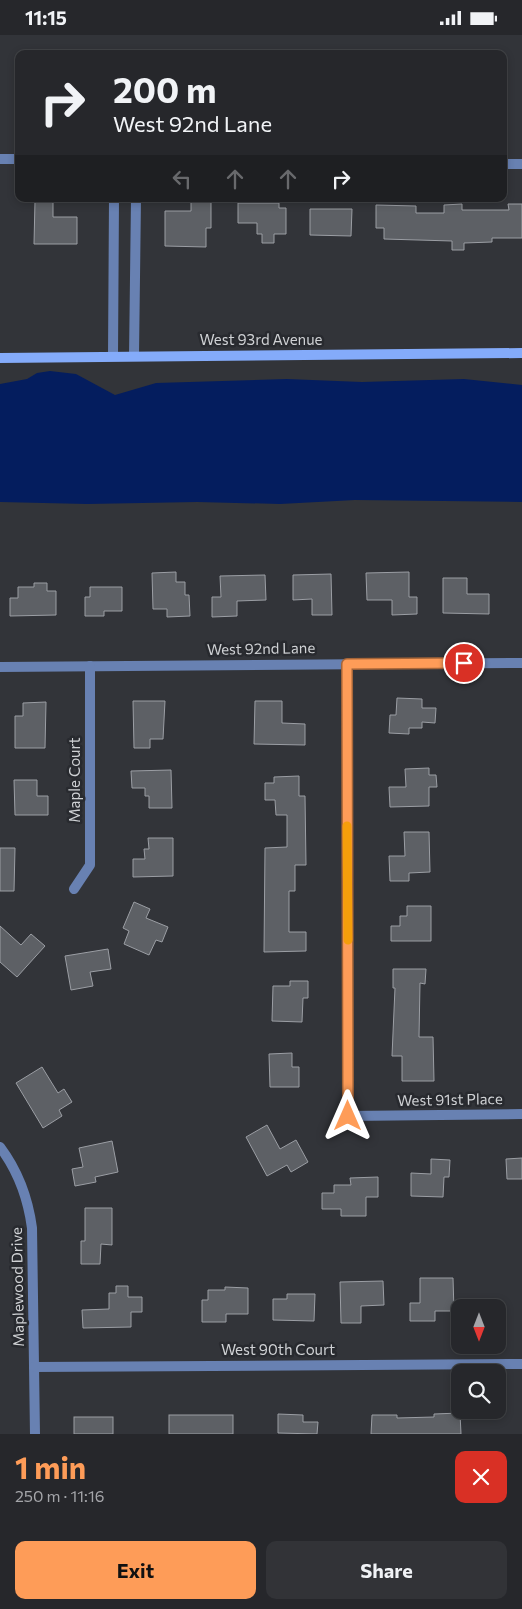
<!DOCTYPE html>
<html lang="en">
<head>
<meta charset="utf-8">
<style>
  :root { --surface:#26272b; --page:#323337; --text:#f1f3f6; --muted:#a4a5a9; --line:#424447; --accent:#fe9c58 }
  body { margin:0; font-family:Commissioner,sans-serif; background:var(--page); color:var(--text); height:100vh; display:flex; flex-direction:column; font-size:19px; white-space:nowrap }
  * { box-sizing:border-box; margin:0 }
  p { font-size:16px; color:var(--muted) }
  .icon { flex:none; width:28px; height:28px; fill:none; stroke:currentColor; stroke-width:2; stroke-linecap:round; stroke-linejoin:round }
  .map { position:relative; height:1399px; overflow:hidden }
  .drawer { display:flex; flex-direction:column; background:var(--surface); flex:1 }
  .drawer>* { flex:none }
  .hud { position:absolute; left:15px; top:15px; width:492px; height:152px; border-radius:10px; box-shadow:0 2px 8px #0003,0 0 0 1px var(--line); background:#26272b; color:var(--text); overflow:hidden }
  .needle { width:32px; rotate:180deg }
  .buttons { position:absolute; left:451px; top:1264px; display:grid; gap:10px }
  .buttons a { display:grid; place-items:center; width:55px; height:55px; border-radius:10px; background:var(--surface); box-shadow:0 2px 8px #0003,0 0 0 1px var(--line); font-size:25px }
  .pin { position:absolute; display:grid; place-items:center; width:42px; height:42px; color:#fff; margin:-21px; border:2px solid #fff; border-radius:50%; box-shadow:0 1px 5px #0007 }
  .me { position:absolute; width:55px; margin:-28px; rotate:0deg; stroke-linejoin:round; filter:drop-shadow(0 0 4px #0008) }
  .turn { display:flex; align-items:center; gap:18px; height:105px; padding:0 15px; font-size:22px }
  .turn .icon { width:65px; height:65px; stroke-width:2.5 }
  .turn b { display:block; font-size:35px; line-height:42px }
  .lanes { display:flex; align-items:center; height:48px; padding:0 15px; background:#0003; justify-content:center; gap:25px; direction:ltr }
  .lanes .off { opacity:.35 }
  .round { display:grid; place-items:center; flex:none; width:52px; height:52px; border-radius:10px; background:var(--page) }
  .summary { display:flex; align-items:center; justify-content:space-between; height:85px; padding:0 15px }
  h1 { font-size:30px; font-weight:700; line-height:38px; color:var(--accent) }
  .action { display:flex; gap:10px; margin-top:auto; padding:10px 15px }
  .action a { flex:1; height:58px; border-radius:10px; background:var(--accent); color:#111; font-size:20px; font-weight:700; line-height:58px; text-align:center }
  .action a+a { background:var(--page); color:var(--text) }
  .status { display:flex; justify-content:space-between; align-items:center; height:35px; padding:0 25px; background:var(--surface); direction:ltr }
  .status svg { height:14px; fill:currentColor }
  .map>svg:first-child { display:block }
</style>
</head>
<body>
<div class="status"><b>11:15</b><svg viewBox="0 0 49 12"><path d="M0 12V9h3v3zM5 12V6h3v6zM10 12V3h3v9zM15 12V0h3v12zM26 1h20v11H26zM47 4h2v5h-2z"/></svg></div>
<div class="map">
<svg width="522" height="1399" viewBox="0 0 522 1399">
  <rect width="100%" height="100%" fill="#323439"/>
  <!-- water -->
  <path fill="#041d5e" d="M50,336L76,339L115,360L156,348L287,344L362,347L464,344L522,350V467L355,465L280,469L197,467L87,469L0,467V349L27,344L37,338Z"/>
  <!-- building -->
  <g fill="#5d6065" stroke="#9b9ea4">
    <path d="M35,166H53V182H77V209H34Z"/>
    <path d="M191,167H211V193H206V212L165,211V176H191Z"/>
    <path d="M238,168H279V173H286V199H274V208H262V199H257V188H238Z"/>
    <path d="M462,169V175H509L508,169H522V203H492V207L464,208V215H452V206L384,204V193H376V170L416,171V178H444V170Z"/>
    <path d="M310,174H352L351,201L310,200Z"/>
    <path d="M176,537V547H185V560H189L190,581L167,582V574H153L152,538Z"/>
    <path d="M409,537V562H417V579L392,580V565H367L366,538Z"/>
    <path d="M331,539L332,580H312V564L293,565V540Z"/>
    <path d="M265,540L266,565L237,566V581L212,582V562H221L220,541Z"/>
    <path d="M443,543H467V559H489V579L443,578Z"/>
    <path d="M34,548H47V556H56V580L10,581V563H18V552H34Z"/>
    <path d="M90,552H122V576H104V581H85V562H90Z"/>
    <path d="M397,663L422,664V673H436L435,688L422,687V693H409V699L389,698L390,680H396Z"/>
    <path d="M133,666H165L163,704H150V713H134Z"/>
    <path d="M255,666H282V688L305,689V710L254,709Z"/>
    <path d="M46,667L45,713H15V681H23V668Z"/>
    <path d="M429,733V740H436L437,752H429V771L390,772L389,752H406L405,734Z"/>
    <path d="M171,735L172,773H149V761H145V753H132L131,736Z"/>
    <path d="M299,741V761H305L306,830H295V856H289V897H306V916L264,917L265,813L287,812V780H276L275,765H265V748H274V742Z"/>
    <path d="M14,745H37V761H48V780H15Z"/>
    <path d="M404,797H429L430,837L409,838V846H390L389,821H405Z"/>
    <path d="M148,803H173V841L133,842V824H145L144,814H149Z"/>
    <path d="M0,813H15L14,856H0Z"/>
    <path d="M134,867L150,874L146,883L168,892L162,907L156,905L149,920L124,909L129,896L123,893Z"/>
    <path d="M407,871H431V906H391V891H400V881H407Z"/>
    <path d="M0,891L21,910L31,899L45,911L17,942L0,927Z"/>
    <path d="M108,914L111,934L90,937L93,951L71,955L65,921Z"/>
    <path d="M393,934H426L425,949L420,948L419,1002H433L434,1046H402V1021H392L395,953H393Z"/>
    <path d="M290,946H308V963H303L302,987L272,986L273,951H290Z"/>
    <path d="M292,1018V1032H299V1052H270L269,1019Z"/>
    <path d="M42,1032L58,1058L64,1054L72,1067L59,1075L62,1081L43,1093L16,1048Z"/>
    <path d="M267,1090L280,1114L296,1105L308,1127L291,1137L287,1130L267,1141L246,1102Z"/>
    <path d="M112,1106L118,1137L95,1142L96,1147L75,1151L72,1134L83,1132L79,1113Z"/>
    <path d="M522,1123V1144H507L506,1124Z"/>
    <path d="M431,1124L450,1125L449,1142H444L443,1162L411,1161V1138L431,1139Z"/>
    <path d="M378,1142V1162H366V1181H341V1174H322V1158H334V1150H351L350,1143Z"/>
    <path d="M85,1173H112V1210L101,1209L100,1229H81V1206H85Z"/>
    <path d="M420,1243H453L454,1276H435V1286H410V1268H420Z"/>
    <path d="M383,1246L384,1270L361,1271V1288H341L340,1247Z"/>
    <path d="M116,1251H128V1262H142V1277H131V1292L83,1293L82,1275L109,1274V1258H116Z"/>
    <path d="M225,1252L248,1253V1279H226V1287H202V1265H208V1255H225Z"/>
    <path d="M287,1259H315L314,1286L273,1285V1264H287Z"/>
    <path d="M460,1378L461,1399H371L372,1380H397V1383L434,1382V1379Z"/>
    <path d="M278,1379L303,1380V1387H318L317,1399L278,1398Z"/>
    <rect x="169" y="1380" width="64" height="19"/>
    <rect x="74" y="1382" width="39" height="17"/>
  </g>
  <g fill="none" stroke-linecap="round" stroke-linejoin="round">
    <!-- street -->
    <g stroke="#6881b2" stroke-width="10">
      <path d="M0,124H19"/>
      <path d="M504,129H522"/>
      <path d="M113,321L114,164"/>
      <path d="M134,321L136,164"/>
      <path d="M347,629L348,1081L522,1079"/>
      <path d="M0,632L522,628"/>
      <path d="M74,854L90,830V631"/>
      <path d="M0,1112C18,1136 28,1163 32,1193L35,1399"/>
      <path d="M34,1332L522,1329"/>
    </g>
    <!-- secondary -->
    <path stroke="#84abfa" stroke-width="10" d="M0,323L522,318"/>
  </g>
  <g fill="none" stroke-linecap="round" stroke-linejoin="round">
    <defs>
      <path id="route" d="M348,1081L347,629L464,628"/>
    </defs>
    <!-- route casing -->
    <use href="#route" stroke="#a56539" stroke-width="12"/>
    <!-- route -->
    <use href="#route" stroke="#fe9c58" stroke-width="9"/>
    <!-- slow -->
    <path stroke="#f59e0b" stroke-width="9" d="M347,791L348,905"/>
  </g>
  <g text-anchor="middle" stroke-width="5" stroke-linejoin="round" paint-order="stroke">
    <!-- street labels -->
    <g font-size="15" fill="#cfd1d4" stroke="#282a2f">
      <text x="261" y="310">West 93rd Avenue</text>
      <text transform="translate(261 614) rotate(-1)" y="5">West 92nd Lane</text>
      <text transform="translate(75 745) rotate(-90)" y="5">Maple Court</text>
      <text transform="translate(450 1065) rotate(-1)" y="5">West 91st Place</text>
      <text transform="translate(18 1252) rotate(-91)" y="5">Maplewood Drive</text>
      <text x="278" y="1320">West 90th Court</text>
    </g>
  </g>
</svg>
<div class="buttons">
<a><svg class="needle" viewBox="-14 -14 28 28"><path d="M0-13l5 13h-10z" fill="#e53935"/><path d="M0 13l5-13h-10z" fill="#a4a5a9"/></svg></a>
<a><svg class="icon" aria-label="search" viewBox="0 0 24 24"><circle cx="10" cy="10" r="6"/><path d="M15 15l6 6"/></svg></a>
</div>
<div class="pin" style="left:464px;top:628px;background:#d93025"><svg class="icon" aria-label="arrive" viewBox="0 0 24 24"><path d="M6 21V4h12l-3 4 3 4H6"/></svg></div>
<svg class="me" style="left:348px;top:1081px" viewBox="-20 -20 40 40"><path d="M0-17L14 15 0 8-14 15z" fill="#fe9c58" stroke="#fff" stroke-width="4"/></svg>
<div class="hud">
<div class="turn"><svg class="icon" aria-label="right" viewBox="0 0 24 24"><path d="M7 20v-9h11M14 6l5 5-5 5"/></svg><div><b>200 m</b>West 92nd Lane</div></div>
<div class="lanes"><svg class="icon off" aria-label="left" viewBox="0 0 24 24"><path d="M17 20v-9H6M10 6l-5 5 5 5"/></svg><svg class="icon off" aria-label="ahead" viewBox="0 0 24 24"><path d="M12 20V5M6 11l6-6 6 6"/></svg><svg class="icon off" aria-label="ahead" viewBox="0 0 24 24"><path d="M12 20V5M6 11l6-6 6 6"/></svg><svg class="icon" aria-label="right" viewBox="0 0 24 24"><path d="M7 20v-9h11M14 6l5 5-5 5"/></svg></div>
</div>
</div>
<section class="drawer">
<div class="summary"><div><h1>1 min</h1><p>250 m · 11:16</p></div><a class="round" style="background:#d93025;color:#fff"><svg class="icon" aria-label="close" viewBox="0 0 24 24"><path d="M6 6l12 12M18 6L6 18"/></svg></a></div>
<div class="action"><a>Exit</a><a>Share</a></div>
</section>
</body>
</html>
